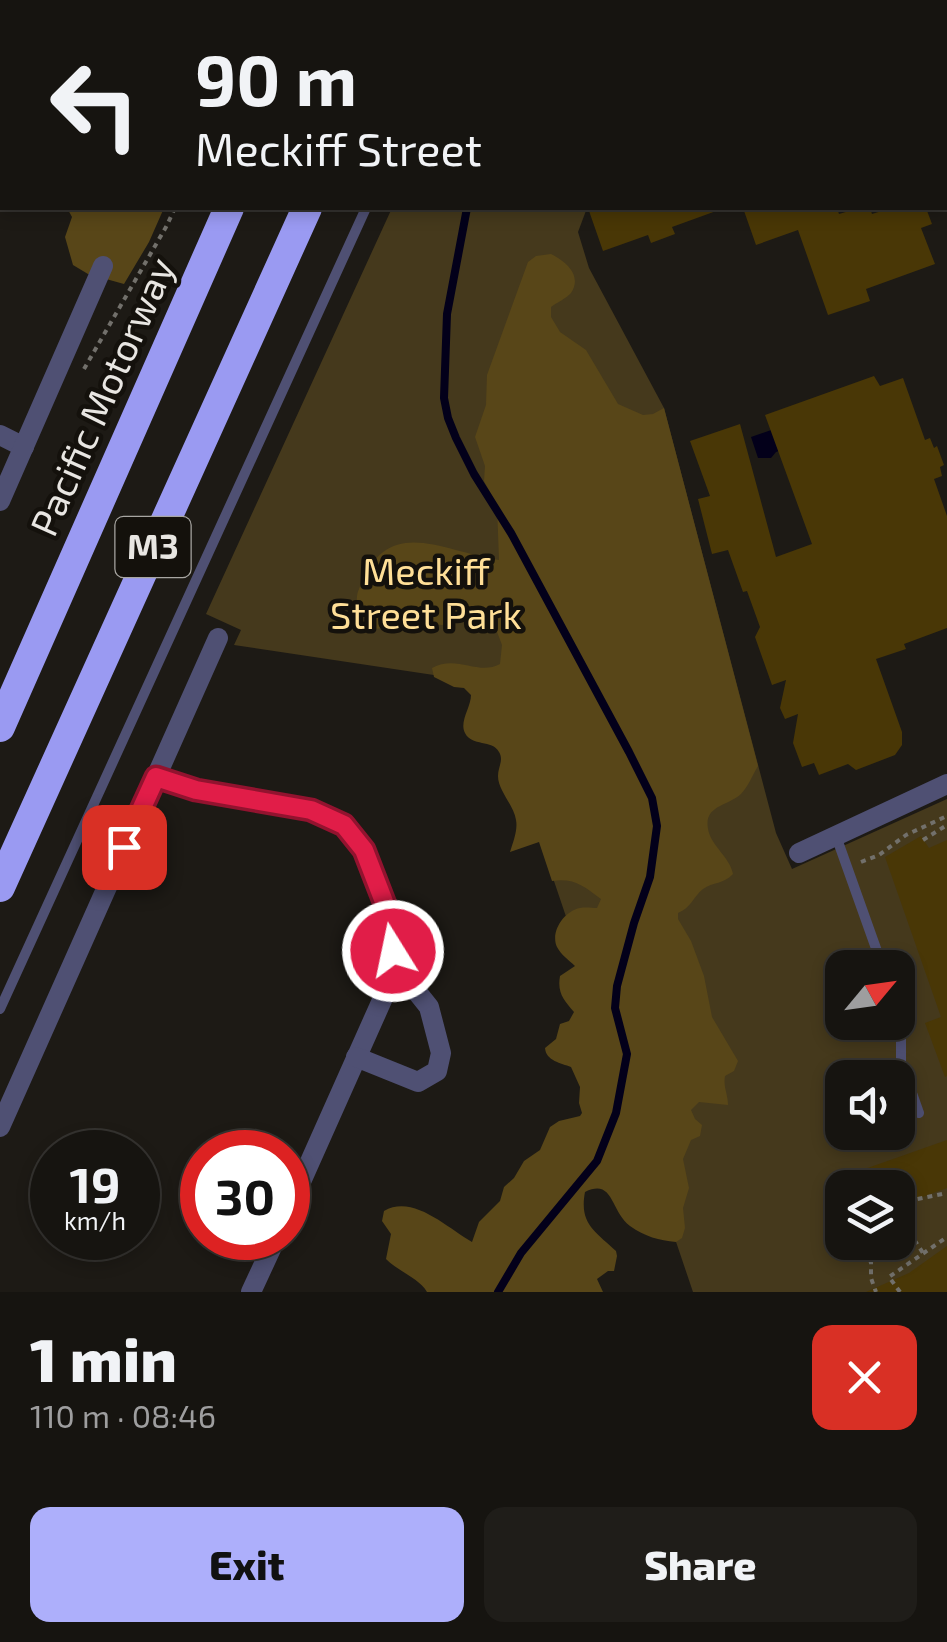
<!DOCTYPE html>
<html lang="en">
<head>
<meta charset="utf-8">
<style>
  :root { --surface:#161410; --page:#1f1d19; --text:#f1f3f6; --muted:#9e9e9f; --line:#353330; --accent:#adaffb }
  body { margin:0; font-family:"Exo 2",sans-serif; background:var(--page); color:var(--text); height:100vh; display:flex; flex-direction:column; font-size:38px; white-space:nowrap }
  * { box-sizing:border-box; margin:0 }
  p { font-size:32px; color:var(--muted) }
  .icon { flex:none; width:55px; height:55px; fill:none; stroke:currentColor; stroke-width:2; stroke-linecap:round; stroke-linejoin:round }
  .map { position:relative; height:1292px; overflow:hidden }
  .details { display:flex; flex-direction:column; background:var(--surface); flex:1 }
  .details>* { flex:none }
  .banner { position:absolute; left:0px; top:0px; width:948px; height:210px; box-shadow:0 5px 15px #0003,0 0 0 2px var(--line); background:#161410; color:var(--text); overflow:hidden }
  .needle { width:65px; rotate:61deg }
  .controls { position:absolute; left:825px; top:950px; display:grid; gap:20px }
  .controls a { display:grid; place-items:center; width:90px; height:90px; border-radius:20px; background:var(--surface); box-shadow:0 5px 15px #0003,0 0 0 2px var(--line); font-size:50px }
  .speed { position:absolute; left:30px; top:1130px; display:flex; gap:20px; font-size:50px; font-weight:700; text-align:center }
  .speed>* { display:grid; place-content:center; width:130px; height:130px; border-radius:50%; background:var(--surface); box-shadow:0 5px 15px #0003,0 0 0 2px var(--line); line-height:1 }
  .speed small { font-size:25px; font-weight:400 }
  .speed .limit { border:15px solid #d22; background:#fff; color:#111 }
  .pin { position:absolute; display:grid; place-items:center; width:85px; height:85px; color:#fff; margin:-42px; border-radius:20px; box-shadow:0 5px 15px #0006 }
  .me { position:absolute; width:110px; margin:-55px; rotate:350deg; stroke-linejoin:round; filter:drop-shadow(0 0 8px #0008) }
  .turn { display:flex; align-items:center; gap:35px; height:210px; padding:0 30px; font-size:45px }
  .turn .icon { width:130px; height:130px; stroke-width:2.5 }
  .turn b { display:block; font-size:70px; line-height:85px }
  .round { display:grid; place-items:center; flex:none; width:105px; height:105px; border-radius:20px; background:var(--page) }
  .head { display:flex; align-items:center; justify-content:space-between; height:170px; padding:0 30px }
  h1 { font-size:60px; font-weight:800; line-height:75px }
  .primary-button { display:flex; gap:20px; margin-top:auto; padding:20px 30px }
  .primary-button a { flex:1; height:115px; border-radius:20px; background:var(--accent); color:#111; font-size:40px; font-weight:800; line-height:115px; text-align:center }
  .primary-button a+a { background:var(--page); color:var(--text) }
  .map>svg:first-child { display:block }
</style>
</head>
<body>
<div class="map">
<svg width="947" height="1292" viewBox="0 0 947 1292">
  <rect width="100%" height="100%" fill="#1d1a15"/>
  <!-- green -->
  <path fill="#45391c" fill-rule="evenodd" d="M392,208H587L578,232L589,268L664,408L776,833L792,869L947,799V1292H693L487,683L234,645L241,630L206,614ZM842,968H898V1022H842ZM842,1078H898V1132H842ZM842,1188H898V1242H842Z"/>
  <!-- forest -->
  <g fill="#584618">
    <path d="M0,0H256L255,2H2V30L0,27Z"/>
    <path d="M537,0H700L699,2H537Z"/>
    <path d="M67,208H164L149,242L124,284L88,274L73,265L65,237L72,217Z"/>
    <path d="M551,254C565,261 583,275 571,293C567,298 556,303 551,307V317L560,332L586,350L618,404L643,415L653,414L664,408L758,766C753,774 748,787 741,794C727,807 701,805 709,833C714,848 730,858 733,874C724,884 713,882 703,889C693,897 691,908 678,913V919L691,941L704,976L712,1017L738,1061L734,1071L725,1076C723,1087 728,1094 728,1105L699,1102L691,1110L695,1119L702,1125L700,1136L691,1140L683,1159L689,1188L683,1208L685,1228L682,1238L676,1242C659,1240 645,1237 630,1226C610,1211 614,1178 585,1192C579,1224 595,1231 616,1251L617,1256L614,1271H608L597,1279L603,1292H427C419,1278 399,1272 386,1259L391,1234L382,1221L384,1211C413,1194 446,1227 472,1242L479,1222L500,1201L504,1187L514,1178L524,1161L540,1150L550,1127L559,1121L580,1116L582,1113L579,1103L580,1087L571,1067C561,1063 546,1061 545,1048L556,1039L560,1024L569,1021L574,1012C564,1000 557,993 560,976L575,966C569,960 561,955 557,947C550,932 564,911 580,908C586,907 592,908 597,908L601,899C583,886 575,878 552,881L539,842L510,852C513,842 518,830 516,820C514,805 498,791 498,776C498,767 504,760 499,752C492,739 472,747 465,733C459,722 471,707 471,695L464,688L454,687L434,677L432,668C457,654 478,676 500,664L502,645L491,616L482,612L472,613L445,625L415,624L375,629C363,619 352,605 359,589C387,513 440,551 499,560L497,505L484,481L485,466L475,437L486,405L487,375L528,262L536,256Z"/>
  </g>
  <!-- water -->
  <path fill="#03001a" d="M774,429L782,450L776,452L771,458H758L751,437Z"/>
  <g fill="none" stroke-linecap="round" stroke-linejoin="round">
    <!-- stream -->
    <g stroke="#03001a" stroke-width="8">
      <path d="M512,2L513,0"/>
      <path d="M467,208L447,314L444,398L448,418L456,438L474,474L511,533L629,752L652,798L657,826L650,877L634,923L617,986L615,1008L627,1054L616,1113L597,1161L521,1253L498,1292"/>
    </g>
  </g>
  <!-- building -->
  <g fill="#493706">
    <path d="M588,208H718L719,210L672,227L675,234L651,243L648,235L603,251Z"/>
    <path d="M743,208H837L839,214L859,208H870L872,214L891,208H926L932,224L921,228L935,264L866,289L870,301L828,315L798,230L756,245Z"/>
    <path d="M874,376L880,386L903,378L925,440L930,438L934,448L937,446L944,465L940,467L942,476L934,479L947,516V628L904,644L906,649L876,659L902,732V745L895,755L856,770L848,764L819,775L814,763L802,767L793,743L798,714L785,719L780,708L786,680L772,685L755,637L760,627L747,591L743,592L728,550L712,554L698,499L710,496L690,441L740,424L776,557L812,544L765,415Z"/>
    <path d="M921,836L929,848L947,840V1076L945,1077L925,1023L941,1017L885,857Z"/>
    <path d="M947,1140V1188L898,1206V1188H865L859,1171Z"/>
    <path d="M947,1246V1292H866L909,1273Z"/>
  </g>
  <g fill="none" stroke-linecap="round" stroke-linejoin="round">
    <!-- path -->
    <g stroke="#72706b" stroke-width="4" stroke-dasharray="5 5" stroke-linecap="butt">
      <path d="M264,2L265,0"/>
      <path d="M84,369L166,227L175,208"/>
      <path d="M923,840L947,825"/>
      <path d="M861,862L879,855L906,835L947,816"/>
      <path d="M898,1203L947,1193"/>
      <path d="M898,1215L923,1253"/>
      <path d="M862,1242L864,1254L871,1262V1278L876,1292"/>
      <path d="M871,1262L879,1242"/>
      <path d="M900,1292L889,1277L947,1237"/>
    </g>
    <!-- lane -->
    <g stroke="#4f5073" stroke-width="10">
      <path d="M464,2L465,0"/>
      <path d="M836,836L883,968"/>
      <path d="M898,1008L901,1018V1062L919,1113"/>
      <path d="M0,1009L366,208"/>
    </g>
    <!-- street -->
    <g stroke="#4f5073" stroke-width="20">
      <path d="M0,435L24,447"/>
      <path d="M0,501L103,266"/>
      <path d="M156,777L196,790L311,810L344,825L364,850L388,912L393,951L391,980L288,1211"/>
      <path d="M799,853L947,784"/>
      <path d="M356,1057L418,1082L437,1071L441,1053L429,1007L417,992L391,980"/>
      <path d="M0,1127L218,638"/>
      <path d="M251,1292L276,1238"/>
    </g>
    <!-- secondary -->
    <path stroke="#6e6ea6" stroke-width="30" d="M945,17L947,23"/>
    <!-- highway -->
    <g stroke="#9a9af2" stroke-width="30">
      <path d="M319,2L320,0"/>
      <path d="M401,2L402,0"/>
      <path d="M0,727L229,208"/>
      <path d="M0,887L307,208"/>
    </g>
  </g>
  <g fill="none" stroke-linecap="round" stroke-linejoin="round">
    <defs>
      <path id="route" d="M124,847L156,777L196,790L311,810L344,825L364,850L388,912L393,951"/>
    </defs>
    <!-- route casing -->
    <use href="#route" stroke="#92132f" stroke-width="25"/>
    <!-- route -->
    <use href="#route" stroke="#e11d48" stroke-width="18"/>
  </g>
  <g text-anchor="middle" stroke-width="9" stroke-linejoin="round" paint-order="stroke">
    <!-- shield labels -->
    <rect fill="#14110c" stroke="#a8a6a2" stroke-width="2.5" x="115.5" y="517" width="75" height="60" rx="8"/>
    <g font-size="35" font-weight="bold" fill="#e8e6e2">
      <text x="153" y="559">M3</text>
    </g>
    <!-- street labels -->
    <g font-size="38" fill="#e8e6e2" stroke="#14110c">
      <text transform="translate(103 397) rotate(-66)" y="13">Pacific Motorway</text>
    </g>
    <!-- park labels -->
    <g font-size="38" fill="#ffdf97" stroke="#14110c">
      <text x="426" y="585">Meckiff<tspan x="426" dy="44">Street Park</tspan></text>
    </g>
  </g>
</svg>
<div class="controls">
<a><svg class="needle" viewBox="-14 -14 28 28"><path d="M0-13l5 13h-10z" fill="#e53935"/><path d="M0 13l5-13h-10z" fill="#9e9e9f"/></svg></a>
<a><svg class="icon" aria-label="sound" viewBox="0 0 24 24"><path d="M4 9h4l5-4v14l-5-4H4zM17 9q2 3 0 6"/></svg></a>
<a><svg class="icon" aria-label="layers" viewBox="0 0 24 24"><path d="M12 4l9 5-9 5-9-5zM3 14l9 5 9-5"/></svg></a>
</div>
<div class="speed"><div>19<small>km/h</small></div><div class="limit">30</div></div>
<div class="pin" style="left:124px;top:847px;background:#d93025"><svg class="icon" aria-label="arrive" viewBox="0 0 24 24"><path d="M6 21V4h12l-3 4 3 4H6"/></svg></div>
<svg class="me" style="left:393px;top:951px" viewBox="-20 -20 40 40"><circle r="17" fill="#e11d48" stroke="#fff" stroke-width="3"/><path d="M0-11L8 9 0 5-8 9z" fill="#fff"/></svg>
<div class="banner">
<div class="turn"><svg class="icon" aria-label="left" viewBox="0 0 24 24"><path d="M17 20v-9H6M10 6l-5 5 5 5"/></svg><div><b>90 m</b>Meckiff Street</div></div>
</div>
</div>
<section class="details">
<div class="head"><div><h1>1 min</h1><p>110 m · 08:46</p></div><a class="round" style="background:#d93025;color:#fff"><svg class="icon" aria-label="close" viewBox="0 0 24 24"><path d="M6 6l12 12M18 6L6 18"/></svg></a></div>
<div class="primary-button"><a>Exit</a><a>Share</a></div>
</section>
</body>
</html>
